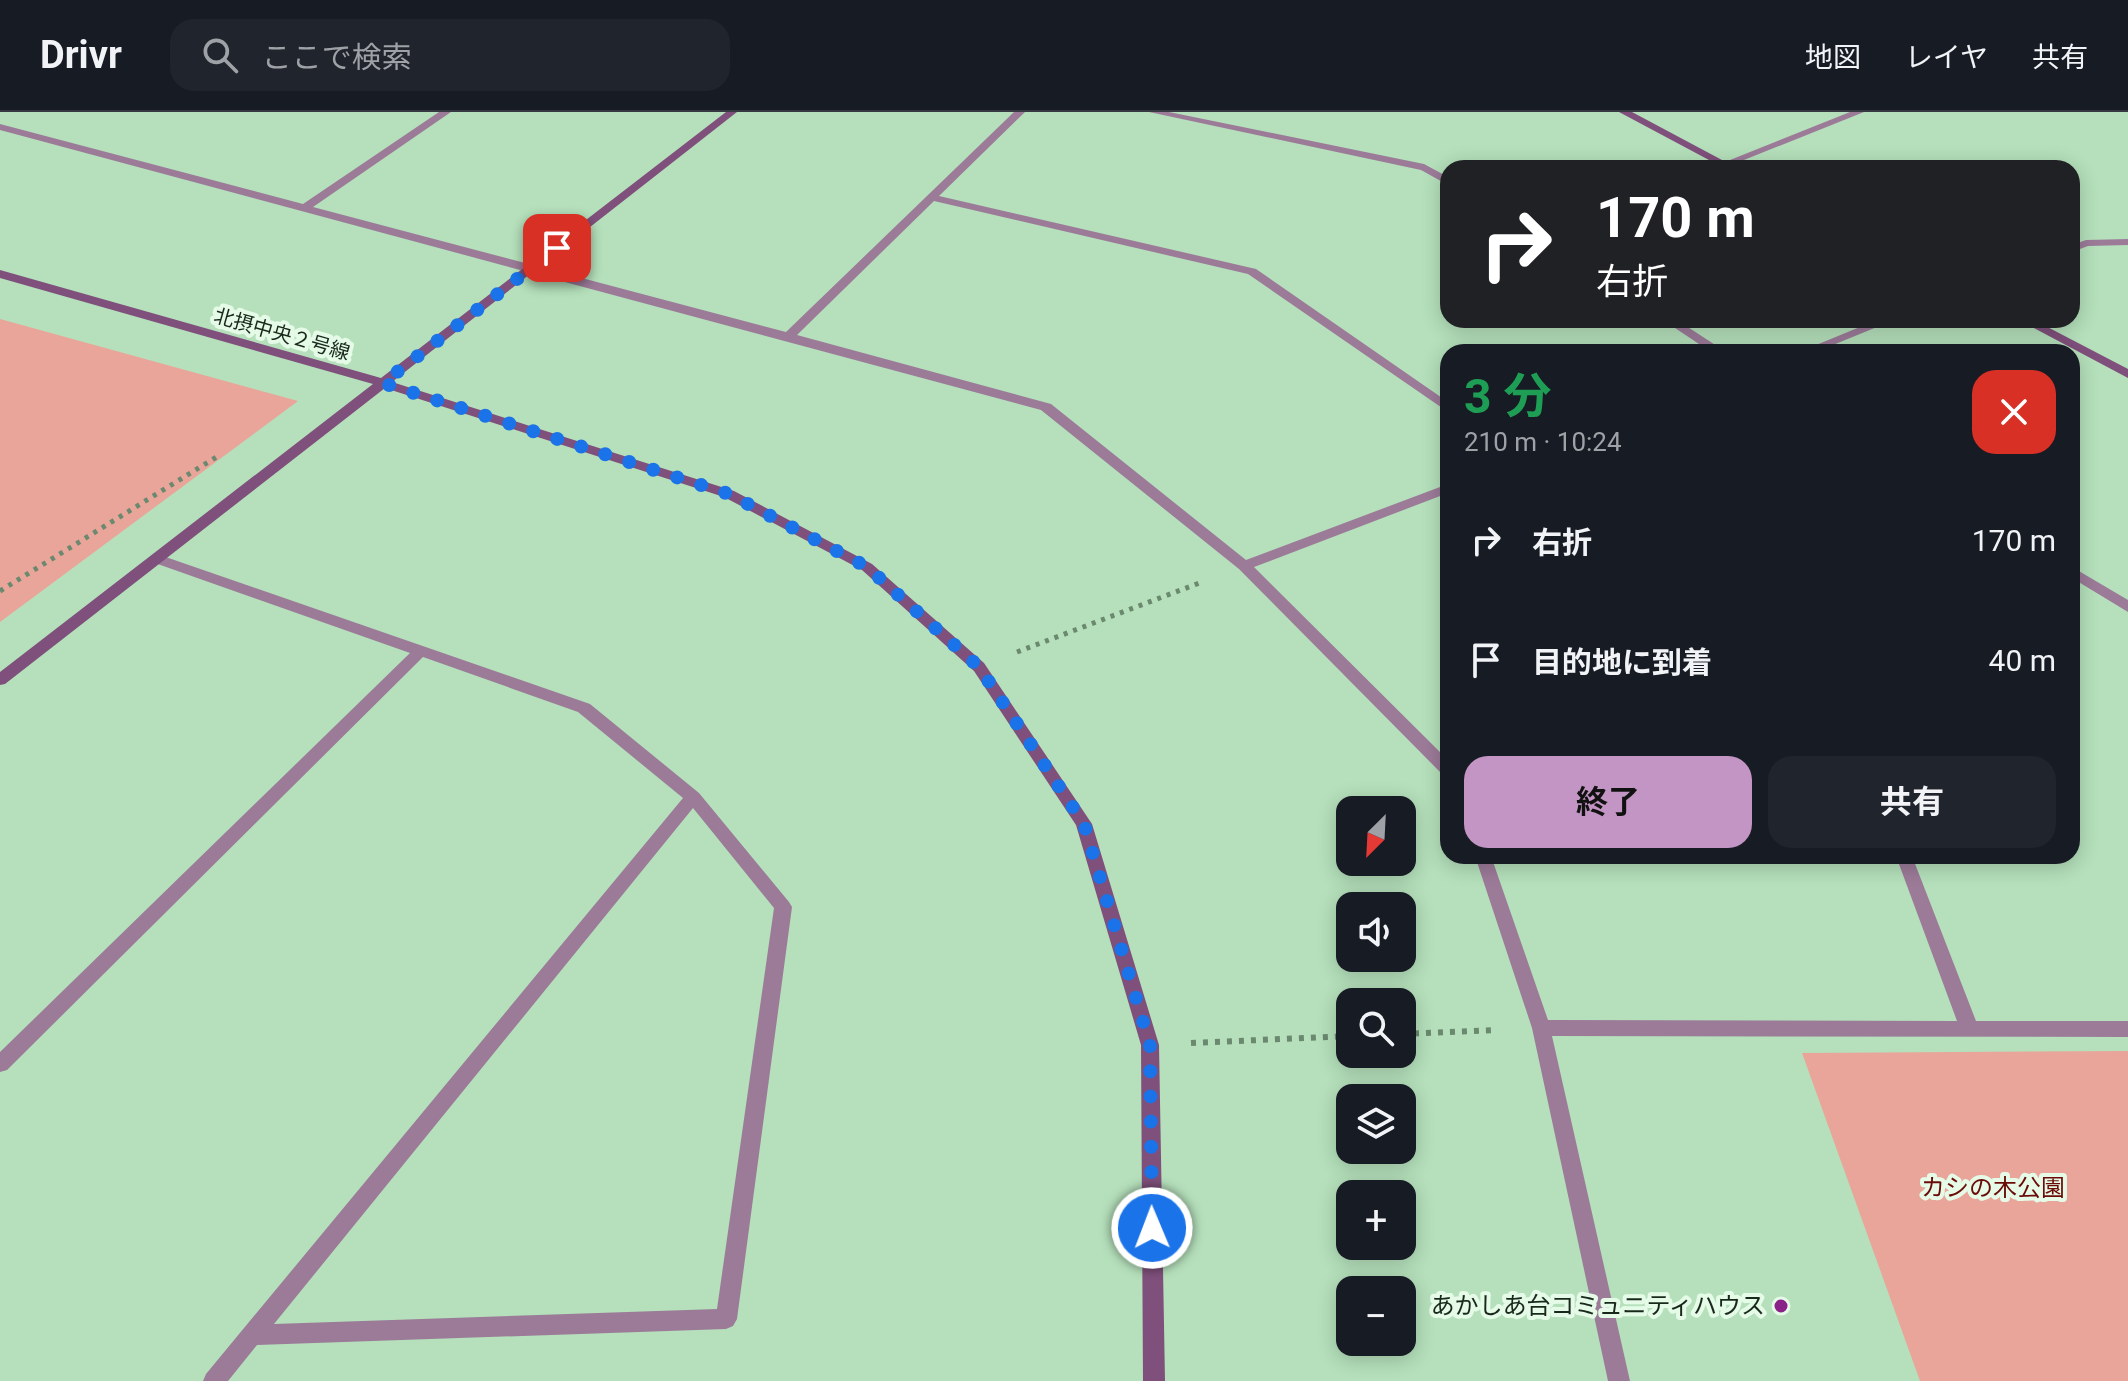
<!DOCTYPE html>
<html lang="ja">
<head>
<meta charset="utf-8">
<style>
  :root { --surface:#171b24; --page:#20242c; --text:#f1f3f6; --muted:#9ea1a6; --line:#363941; --accent:#c395c4 }
  body { margin:0; font-family:Roboto,"Noto Sans JP",sans-serif; background:var(--page); color:var(--text); height:100vh; display:flex; flex-direction:column; font-size:30px; white-space:nowrap }
  * { box-sizing:border-box; margin:0 }
  p { font-size:26px; color:var(--muted) }
  .icon { flex:none; width:44px; height:44px; fill:none; stroke:currentColor; stroke-width:2; stroke-linecap:round; stroke-linejoin:round }
  .map { position:relative; flex:1; overflow:hidden }
  .side { position:absolute; left:1440px; top:232px; width:640px; height:520px; display:flex; flex-direction:column; background:var(--surface); border-radius:24px; box-shadow:0 4px 20px #0003 }
  .side>* { flex:none }
  .guide { position:absolute; left:1440px; top:48px; width:640px; height:168px; border-radius:24px; box-shadow:0 4px 20px #0003; background:#202124; color:#fff; overflow:hidden }
  .needle { width:52px; rotate:204deg }
  .fabs { position:absolute; left:1336px; top:684px; display:grid; gap:16px }
  .fabs a { display:grid; place-items:center; width:80px; height:80px; border-radius:16px; background:var(--surface); box-shadow:0 4px 20px #0003; font-size:40px }
  .pin { position:absolute; display:grid; place-items:center; width:68px; height:68px; color:#fff; margin:-34px; border-radius:16px; box-shadow:0 4px 12px #0006 }
  .me { position:absolute; width:88px; margin:-44px; rotate:359deg; stroke-linejoin:round; filter:drop-shadow(0 0 6px #0008) }
  .turn { display:flex; align-items:center; gap:28px; height:168px; padding:0 24px; font-size:36px }
  .turn .icon { width:104px; height:104px; stroke-width:2.5 }
  .turn b { display:block; font-size:56px; line-height:68px }
  .round { display:grid; place-items:center; flex:none; width:84px; height:84px; border-radius:24px; background:var(--page) }
  .summary { display:flex; align-items:center; justify-content:space-between; height:136px; padding:0 24px }
  h1 { font-size:48px; font-weight:700; line-height:60px; color:#1e9e55 }
  .action { display:flex; gap:16px; margin-top:auto; padding:16px 24px }
  .action a { flex:1; height:92px; border-radius:24px; background:var(--accent); color:#111; font-size:32px; font-weight:700; line-height:92px; text-align:center }
  .action a+a { background:var(--page); color:var(--text) }
  ul { padding:0; list-style:none }
  li { display:flex; align-items:center; gap:24px; height:120px; padding:0 24px }
  li div { flex:1 }
  li b { display:block; font-size:30px }
  li em { font-style:normal }
  header { display:flex; align-items:center; gap:48px; box-sizing:border-box; height:112px; padding:0 40px; background:var(--surface); border-bottom:2px solid var(--line) }
  header strong { font-size:38px }
  nav { display:flex; gap:44px; margin-inline-start:auto; font-size:28px }
  .search { width:560px; height:72px; background:var(--page); display:flex; align-items:center; gap:20px; box-sizing:border-box; padding:0 28px; border-radius:24px; color:var(--muted); font-size:30px }
  .map>svg:first-child { display:block }
</style>
</head>
<body>
<header>
<strong>Drivr</strong>
<div class="search"><svg class="icon" aria-label="search" viewBox="0 0 24 24"><circle cx="10" cy="10" r="6"/><path d="M15 15l6 6"/></svg>ここで検索</div>
<nav><a>地図</a><a>レイヤ</a><a>共有</a></nav>
</header>
<div class="map">
<svg width="2128" height="1269" viewBox="0 0 2128 1269">
  <rect width="100%" height="100%" fill="#b5e0bb"/>
  <!-- green -->
  <g fill="#e9a59a">
    <path d="M0,207L298,289L0,510Z"/>
    <path d="M2128,939V1269H1920L1802,941Z"/>
  </g>
  <g fill="none" stroke-linecap="round" stroke-linejoin="round">
    <!-- path-far1 -->
    <g stroke="#6a896f" stroke-width="5" stroke-dasharray="4 6" stroke-linecap="butt">
      <path d="M0,479L218,344"/>
      <path d="M1017,540L1202,470"/>
    </g>
    <!-- path -->
    <g stroke="#6a896f" stroke-width="6" stroke-dasharray="5 7" stroke-linecap="butt">
      <path d="M1402,922L1496,918"/>
      <path d="M1191,931L1350,924"/>
    </g>
    <!-- street -->
    <g fill="#9c7b99" fill-rule="evenodd">
      <path d="M439,0H451L313,95L786,220L1014,0H1025L939,84L1256,157L1448,290V300L1248,162L934,89L797,223L1051,292L1246,448L1448,372V381L1254,455L1448,648V664L1442,662L1239,457L1041,298L0,18V12L303,92Z"/>
      <path d="M1149,0H1169L1424,52L1448,65V73L1421,58Z"/>
      <path d="M1850,0H1864L1729,54L1720,52Z"/>
      <path d="M2128,127V133L2088,134L2072,140V133L2086,128Z"/>
      <path d="M1663,208H1677L1726,240H1711Z"/>
      <path d="M1877,208H1894L1816,240H1799Z"/>
      <path d="M157,442L590,592L699,681L789,790L792,795L737,1207L733,1214L726,1217L257,1233L228,1269H203L206,1262L683,686L578,600L423,545L7,958L0,960V940L410,541L152,450L150,447ZM693,696L774,796L717,1197L274,1212Z"/>
      <path d="M2072,455L2128,488V500L2072,466Z"/>
      <path d="M1475,744H1491L1548,908L1957,909L1896,744H1912L1976,909H2128V925L1552,924L1630,1269H1608L1532,916Z"/>
    </g>
    <!-- secondary -->
    <g fill="#7f507c" fill-rule="evenodd">
      <path d="M726,0H737L392,270L734,379L872,452L984,551L1092,712L1159,933L1165,1269H1143L1141,933L1076,713L974,559L862,458L724,385L385,276L5,572L0,573V560L373,272L0,166V158L381,266Z"/>
      <path d="M1619,0H1632L1737,56H1724Z"/>
      <path d="M2019,208H2034L2128,257V266Z"/>
    </g>
  </g>
  <g fill="none" stroke-linecap="round" stroke-linejoin="round">
    <!-- route -->
    <path stroke="#1a73e8" stroke-width="14" stroke-dasharray="0 25.2" d="M557,136L383,271L729,382L867,455L979,555L1084,712L1150,933L1152,1116"/>
  </g>
  <!-- markers -->
  <circle fill="#8b2288" stroke="#e5fbe8" stroke-width="3" cx="1781" cy="1194" r="8"/>
  <g text-anchor="middle" stroke-width="8" stroke-linejoin="round" paint-order="stroke">
    <!-- street labels -->
    <g font-size="20" fill="#18291b" stroke="#e5fbe8">
      <text transform="translate(282 222) rotate(16)" y="7">北摂中央２号線</text>
    </g>
    <!-- near-park labels -->
    <g font-size="24" fill="#6b0b07" stroke="#e5fbe8">
      <text x="1993" y="1084">カシの木公園</text>
    </g>
    <!-- near-poi labels -->
    <g font-size="24" fill="#18291b" stroke="#e5fbe8" text-anchor="end">
      <text x="1765" y="1202">あかしあ台コミュニティハウス</text>
    </g>
  </g>
</svg>
<div class="fabs">
<a><svg class="needle" viewBox="-14 -14 28 28"><path d="M0-13l5 13h-10z" fill="#e53935"/><path d="M0 13l5-13h-10z" fill="#9ea1a6"/></svg></a>
<a><svg class="icon" aria-label="sound" viewBox="0 0 24 24"><path d="M4 9h4l5-4v14l-5-4H4zM17 9q2 3 0 6"/></svg></a>
<a><svg class="icon" aria-label="search" viewBox="0 0 24 24"><circle cx="10" cy="10" r="6"/><path d="M15 15l6 6"/></svg></a>
<a><svg class="icon" aria-label="layers" viewBox="0 0 24 24"><path d="M12 4l9 5-9 5-9-5zM3 14l9 5 9-5"/></svg></a>
<a>+</a>
<a>−</a>
</div>
<div class="pin" style="left:557px;top:136px;background:#d93025"><svg class="icon" aria-label="arrive" viewBox="0 0 24 24"><path d="M6 21V4h12l-3 4 3 4H6"/></svg></div>
<svg class="me" style="left:1152px;top:1116px" viewBox="-20 -20 40 40"><circle r="17" fill="#1a73e8" stroke="#fff" stroke-width="3"/><path d="M0-11L8 9 0 5-8 9z" fill="#fff"/></svg>
<div class="guide">
<div class="turn"><svg class="icon" aria-label="right" viewBox="0 0 24 24"><path d="M7 20v-9h11M14 6l5 5-5 5"/></svg><div><b>170 m</b>右折</div></div>
</div>
<section class="side">
<div class="summary"><div><h1>3 分</h1><p>210 m · 10:24</p></div><a class="round" style="background:#d93025;color:#fff"><svg class="icon" aria-label="close" viewBox="0 0 24 24"><path d="M6 6l12 12M18 6L6 18"/></svg></a></div>
<ul>
<li><svg class="icon" aria-label="right" viewBox="0 0 24 24"><path d="M7 20v-9h11M14 6l5 5-5 5"/></svg><div><b>右折</b></div><em>170 m</em></li>
<li><svg class="icon" aria-label="arrive" viewBox="0 0 24 24"><path d="M6 21V4h12l-3 4 3 4H6"/></svg><div><b>目的地に到着</b></div><em>40 m</em></li>
</ul>
<div class="action"><a>終了</a><a>共有</a></div>
</section>
</div>
</body>
</html>
